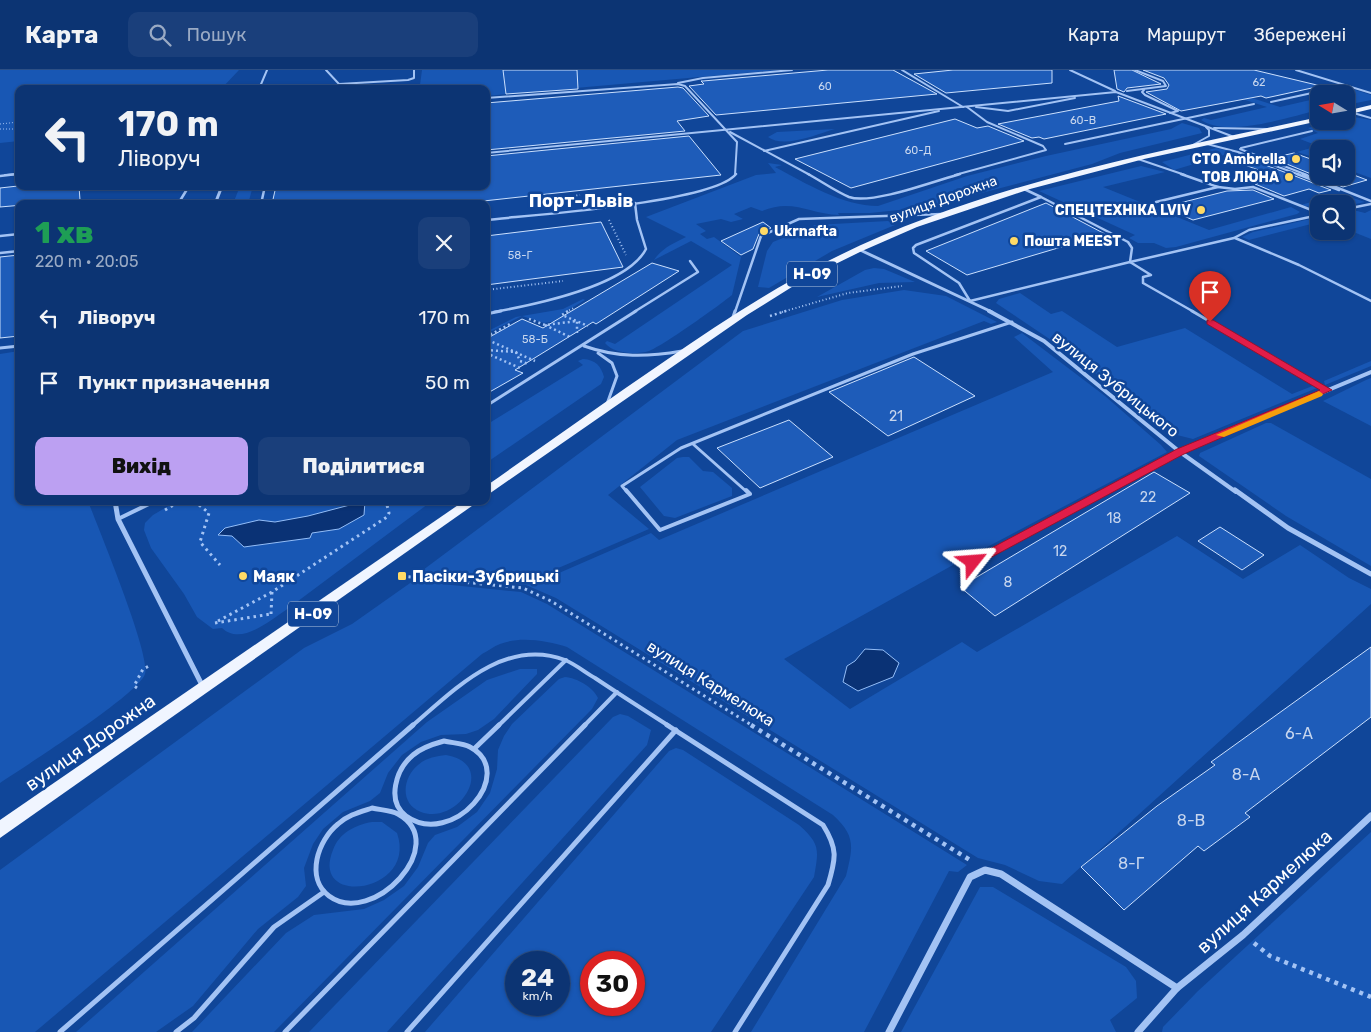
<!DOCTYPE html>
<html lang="uk">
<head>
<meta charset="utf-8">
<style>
  :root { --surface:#0c3473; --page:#1a3f7b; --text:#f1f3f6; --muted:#9aaac4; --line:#2c4f85; --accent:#bca0f2 }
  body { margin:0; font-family:Rubik,sans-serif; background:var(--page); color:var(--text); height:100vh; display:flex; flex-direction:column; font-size:19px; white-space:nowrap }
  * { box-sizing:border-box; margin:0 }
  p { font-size:16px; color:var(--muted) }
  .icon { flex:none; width:28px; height:28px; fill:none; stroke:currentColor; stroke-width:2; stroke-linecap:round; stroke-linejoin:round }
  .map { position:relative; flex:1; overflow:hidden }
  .details { position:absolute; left:15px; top:130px; width:475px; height:305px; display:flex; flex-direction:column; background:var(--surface); border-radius:10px; box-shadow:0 1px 4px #0004,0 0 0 1px var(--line) }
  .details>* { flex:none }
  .guide { position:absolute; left:15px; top:15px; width:475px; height:105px; border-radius:10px; box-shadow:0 1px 4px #0004,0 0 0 1px var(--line); background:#0c3473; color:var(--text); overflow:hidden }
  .needle { width:32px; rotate:281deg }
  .tools { position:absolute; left:1310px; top:15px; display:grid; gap:10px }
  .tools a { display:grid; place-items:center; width:45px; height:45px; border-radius:10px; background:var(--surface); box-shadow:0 1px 4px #0004,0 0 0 1px var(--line); font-size:25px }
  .speed { position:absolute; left:505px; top:881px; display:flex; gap:10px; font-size:25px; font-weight:700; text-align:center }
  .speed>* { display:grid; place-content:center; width:65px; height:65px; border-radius:50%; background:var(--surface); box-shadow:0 1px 4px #0004,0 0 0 1px var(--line); line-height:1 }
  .speed small { font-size:12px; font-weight:400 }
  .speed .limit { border:8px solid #d22; background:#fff; color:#111 }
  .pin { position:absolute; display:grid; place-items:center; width:42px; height:42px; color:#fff; margin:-51px -21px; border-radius:50% 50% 50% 0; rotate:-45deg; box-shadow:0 0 5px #0007 }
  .pin .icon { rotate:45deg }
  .me { position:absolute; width:55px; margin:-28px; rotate:62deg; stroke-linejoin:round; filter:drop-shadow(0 0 4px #0008) }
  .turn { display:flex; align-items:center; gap:18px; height:105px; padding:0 20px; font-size:22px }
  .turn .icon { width:65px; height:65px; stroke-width:2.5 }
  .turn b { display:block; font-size:35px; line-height:42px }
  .round { display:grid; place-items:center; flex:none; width:52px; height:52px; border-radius:10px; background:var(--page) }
  .head { display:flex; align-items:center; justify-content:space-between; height:85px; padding:0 20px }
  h1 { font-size:30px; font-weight:800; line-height:38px; color:#1e9e55 }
  .button { display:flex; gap:10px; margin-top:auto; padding:10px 20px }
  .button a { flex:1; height:58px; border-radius:10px; background:var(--accent); color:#111; font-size:20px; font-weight:800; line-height:58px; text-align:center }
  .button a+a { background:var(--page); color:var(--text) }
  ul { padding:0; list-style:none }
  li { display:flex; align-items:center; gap:15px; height:65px; padding:0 20px }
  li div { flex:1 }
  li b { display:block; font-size:19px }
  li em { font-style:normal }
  header { display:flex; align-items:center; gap:30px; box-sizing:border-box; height:70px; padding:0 25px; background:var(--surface); border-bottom:1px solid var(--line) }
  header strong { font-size:24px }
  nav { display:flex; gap:28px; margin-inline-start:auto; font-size:18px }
  .search { width:350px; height:45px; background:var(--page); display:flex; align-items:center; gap:12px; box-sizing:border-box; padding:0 18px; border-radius:10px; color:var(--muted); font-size:19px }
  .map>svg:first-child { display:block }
</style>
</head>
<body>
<header>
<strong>Карта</strong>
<div class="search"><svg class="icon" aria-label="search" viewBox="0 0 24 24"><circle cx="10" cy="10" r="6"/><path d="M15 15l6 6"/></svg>Пошук</div>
<nav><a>Карта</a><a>Маршрут</a><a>Збережені</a></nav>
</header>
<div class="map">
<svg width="1371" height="962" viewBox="0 0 1371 962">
  <rect width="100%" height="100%" fill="#104699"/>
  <!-- green -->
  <g fill="#1857b4" fill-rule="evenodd">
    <path d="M0,0H239L221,19H19V71L0,73Z"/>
    <path d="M422,0H779L486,26V19H361L420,15Z"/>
    <path d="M1152,0H1166L1280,37L1319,28V40C1288,47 1228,68 1201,50L1204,48L1211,50L1267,37Z"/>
    <path d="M1346,17L1371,25V30L1346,35V24H1337L1346,22L1339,19Z"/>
    <path d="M1354,47L1371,50V108L1346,99V79H1319V89L1297,82L1318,76L1300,69L1318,63L1308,58L1334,51H1346V48Z"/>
    <path d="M1182,53L1199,58L1202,63L1120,83L1092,94L928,137L870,143H838L839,145C810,144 792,128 762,141L751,137L734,144L743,149L731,152L721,149L696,154L706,161L700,164L707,169L714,167L741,187L732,225C720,235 661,277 649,281C636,285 614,284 605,273L607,271L615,274L732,195L691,171L654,190C662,178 674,173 686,167L646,147L756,105L776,103L768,93L782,95L775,97C805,113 843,136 878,136L967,106L1046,86L1171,59Z"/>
    <path d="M835,59C817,64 784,79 768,67L777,62Z"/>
    <path d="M1216,78L1234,82L1174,100L1162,92Z"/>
    <path d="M1141,96L1165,102L1103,117L1209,160L1291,137L1300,142L1297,144L1176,177L1166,178L1154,173H1138L1129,168L1135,165L1039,121Z"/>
    <path d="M240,116H253L248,134H233Z"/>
    <path d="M1347,126L1365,132L1346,136V134H1319V139L1301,135L1325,128L1331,130Z"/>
    <path d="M1353,140L1365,143L1371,140V169L1346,159V141Z"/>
    <path d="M1319,147V152L1249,170L1242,167L1253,162Z"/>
    <path d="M888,151L895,155L832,181L769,218L758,217L767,181L773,172L815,155Z"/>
    <path d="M874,198L884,199L915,212L879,213L817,227L865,200Z"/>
    <path d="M904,220L946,226L997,252L991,254L984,251L677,370L608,425L649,459L556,499L559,503L651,463L659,470L1053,302L1014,267L1022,263L1105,326L1161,375L1167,382L953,495L784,589L850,639L962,572L977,582L1177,466L1243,509L1300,475L1349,508L1371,519V534L1062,814L1039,811L1005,795L978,788L556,528L526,515L419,503L743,261L842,230Z"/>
    <path d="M1020,223L1051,244L1062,241L1117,277L1185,258L1292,324L1315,315L1317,318L1193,369L1173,364L1060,276L996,233L999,229Z"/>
    <path d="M583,229L585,230L560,245L569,249L544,253L522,246L486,264V262L516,247L563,239Z"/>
    <path d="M19,281V431H88C98,458 151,584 145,604C139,624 24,697 0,713V284Z"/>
    <path d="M583,289C596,290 601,296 604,307L601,314L486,393V355L583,295L578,291Z"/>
    <path d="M1371,291V296L1325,315L1324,311Z"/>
    <path d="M1371,308V356L1323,331L1366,310Z"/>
    <path d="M1266,353H1271L1371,409V496L1286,446L1199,386L1200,383Z"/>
    <path d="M683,387H689L703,401L713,402L732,418V426L675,448L664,446L640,417L677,388Z"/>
    <path d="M177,431H432L286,540C269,551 241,576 222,558L213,559L197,547L184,524L151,478L144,460L145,453L153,445Z"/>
    <path d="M413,511L521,522L547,534L967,795L958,802L949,801L864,962H751L846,806C853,777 856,766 833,745L567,577C548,571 520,566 500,574C494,576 488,581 482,584L35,962H0V800L304,578L352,554Z"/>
    <path d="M520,599H537V604L494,649L478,660L466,664L441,665L421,672L402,685L388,703L380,723L370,731L343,742L323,759L313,774L304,798L306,816L298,827L258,859L193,936L156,962H76L427,652L487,610Z"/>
    <path d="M565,607C577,608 593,617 598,628L592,639L274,962H192L286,863L314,845L364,839L384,830L404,816L418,797L428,773L435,765L457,757L477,742L490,723L497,699L498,680L504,666L512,654L559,609Z"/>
    <path d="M620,644L628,646L651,660L647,675L387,962H309L613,647Z"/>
    <path d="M676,678L683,680L799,755C820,774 819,779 814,807L711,962H425L669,681ZM516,892H559V935H516ZM591,892H634V935H591Z"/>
    <path d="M446,685C499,694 458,756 421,742C399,734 403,707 418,695C426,688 436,686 446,685Z"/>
    <path d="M372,752H382L397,763C418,823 309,838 333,780C339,763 355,755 372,752Z"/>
    <path d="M1371,762V962H1162L1163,957L1198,921Z"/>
    <path d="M980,817H993L1126,897L1136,911L1137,928L1110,950L1116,962H901Z"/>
  </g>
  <!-- water -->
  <g fill="#0a3275" stroke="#94bef8">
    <path d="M365,431L364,445L339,459L312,463L310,468L244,477L232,466L218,465L225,458L259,450L275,452L308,446Z"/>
    <path d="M865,579L883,580L899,593L893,607L858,621L843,612L847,596L855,591Z"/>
  </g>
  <!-- building -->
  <g fill="#1e5cb9" stroke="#cbe0fe">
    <path d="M503,0H577L578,19L506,24Z"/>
    <path d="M828,0H893L937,24L716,45L689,16L704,14L701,11H703Z"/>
    <path d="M953,0H1052V13L946,23L914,4Z"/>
    <path d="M1114,0H1132L1161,14L1127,18L1124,22L1117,19Z"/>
    <path d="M1143,0H1254L1321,16L1266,28L1261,26L1181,41L1146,22L1167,19L1169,15L1164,8Z"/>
    <path d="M678,17L683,18L709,46L677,51L685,61L486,80V33Z"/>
    <path d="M1118,26L1166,44L1044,69L1039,67L1032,68L998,54L1119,31Z"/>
    <path d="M955,49L977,58L988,56L1024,71L851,118L795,89Z"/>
    <path d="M689,66L721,105L456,134H272L276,116H486V86Z"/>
    <path d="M1294,83L1319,92V106H1346V102L1367,110L1343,117L1272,88Z"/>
    <path d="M1257,92L1295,106L1331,120L1319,123L1309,119L1284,126L1255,114L1280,108L1245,95Z"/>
    <path d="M18,116H79L80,130L0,137V118Z"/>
    <path d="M1253,120L1274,129L1193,150L1164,137L1227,121Z"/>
    <path d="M1046,133L1105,164L967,205L926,181Z"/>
    <path d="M601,152L623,197L486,215V166Z"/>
    <path d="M763,152L771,158L759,164L753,179L741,185L721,171Z"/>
    <path d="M19,185V266L0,268V187Z"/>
    <path d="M652,193L679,201L596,254L593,252L515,300L523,303L486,324V269L522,249L543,258Z"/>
    <path d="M914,287L975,326L888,366L829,322Z"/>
    <path d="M789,350L833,387L760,418L717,378Z"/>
    <path d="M1154,402L1190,423L995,546L960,517Z"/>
    <path d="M1220,457L1264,485L1242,500L1198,471Z"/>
    <path d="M1371,577V647L1245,743L1250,747L1204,781L1198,776L1124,840L1081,797L1157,736L1215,695L1211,692Z"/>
  </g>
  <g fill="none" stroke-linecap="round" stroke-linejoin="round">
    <!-- path-far4 -->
    <g stroke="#a3c3f4" stroke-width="1" stroke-dasharray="1 2" stroke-linecap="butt">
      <path d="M452,19L481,16"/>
      <path d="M0,54L19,52"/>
      <path d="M0,59H19"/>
    </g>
    <!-- path-far3 -->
    <g stroke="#a3c3f4" stroke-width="2" stroke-dasharray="1 2.5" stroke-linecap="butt">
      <path d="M559,128L580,125"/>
      <path d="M609,150L626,185"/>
      <path d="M486,220L563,211"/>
      <path d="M566,242L574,238"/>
      <path d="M782,242L848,223L902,216"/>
    </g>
    <!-- path-far2 -->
    <g stroke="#a3c3f4" stroke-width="2.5" stroke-dasharray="2 3" stroke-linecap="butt">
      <path d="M568,241L562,245L588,256"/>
      <path d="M770,246L786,241"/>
      <path d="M529,249L545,255L577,251V263"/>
      <path d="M545,255L570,267"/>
      <path d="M486,267L510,254"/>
      <path d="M488,270L535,291"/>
      <path d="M486,280L516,282L520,291L528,294"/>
      <path d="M486,283L520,298"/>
    </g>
    <!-- path-far1 -->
    <g stroke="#a3c3f4" stroke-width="3" stroke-dasharray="2.5 4" stroke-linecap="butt">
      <path d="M194,431L209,443L200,472L220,495"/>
      <path d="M165,440L180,431"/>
      <path d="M402,506L523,518L551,531L753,656"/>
      <path d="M271,544L272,522L387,447L389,443L386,431"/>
      <path d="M218,551L272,522"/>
      <path d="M215,553L271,544"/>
      <path d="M137,618L134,616L143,599L149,596"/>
    </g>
    <!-- path -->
    <g stroke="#a3c3f4" stroke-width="4.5" stroke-dasharray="4 5" stroke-linecap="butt">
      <path d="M751,655L970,790"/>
      <path d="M1254,873L1270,886L1371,927"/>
    </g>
    <!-- lane-far4 -->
    <g stroke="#a3c3f4" stroke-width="2">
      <path d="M326,0L339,14L408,10L414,8V0"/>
      <path d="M902,0L963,37"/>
      <path d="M1070,0L1115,21"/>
      <path d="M1296,0L1371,23"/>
      <path d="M678,13L703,8L792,0"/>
      <path d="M259,19L267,0"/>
      <path d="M1144,20L1142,22L1145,25L1178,41L1170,43"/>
      <path d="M1127,21L1166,16L1163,11L1135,0"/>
      <path d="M486,28L678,14L685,16L737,72L735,105"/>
      <path d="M1271,32L1330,19L1341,14"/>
      <path d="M976,37L1008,41L1075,28"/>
      <path d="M1350,42L1371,48"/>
      <path d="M1214,58L1267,59"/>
      <path d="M730,62L810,105"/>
      <path d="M1065,74L1254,34"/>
      <path d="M1207,74L1238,82L1300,105"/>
      <path d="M1191,76L1209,66V60L1206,57"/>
      <path d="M1241,78L1312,61"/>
      <path d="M1240,79L1307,105"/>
      <path d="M764,81L939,41"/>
      <path d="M486,83L1116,22L1234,67"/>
      <path d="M1138,89L1185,105"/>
      <path d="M1234,92L1240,89L1239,83"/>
      <path d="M5,105L19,104"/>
      <path d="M955,105L1046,80L1043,76L987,52L967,37"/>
    </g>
    <!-- lane-far3 -->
    <g stroke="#a3c3f4" stroke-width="2.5">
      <path d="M808,104C821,111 835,121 849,127C871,135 935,111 960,104"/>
      <path d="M1297,104L1339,120"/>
      <path d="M1303,104L1371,131"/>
      <path d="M0,106L17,104"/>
      <path d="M1218,117L1235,119L1253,117L1319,143"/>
      <path d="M1024,119L1041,127"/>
      <path d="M1041,127L1128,172L1132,178L1130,192L970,231L959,213L914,183L913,178L916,175Z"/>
      <path d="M1156,132L1218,117L1181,104"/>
      <path d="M178,134L189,116"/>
      <path d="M261,134L265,116"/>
      <path d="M1346,139L1371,134"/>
      <path d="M486,150C530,145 713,133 736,104"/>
      <path d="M0,166L19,164"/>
      <path d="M1235,168L1299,195L1371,231"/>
      <path d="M0,183L19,181"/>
      <path d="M1130,192L1151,205L1143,207V213L1194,242"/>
      <path d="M1130,192L1234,168L1249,160L1319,145"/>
      <path d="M494,242C533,235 627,216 646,179L637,150L635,133"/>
      <path d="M634,242L698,202L690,191"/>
      <path d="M735,242L761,166L799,149L942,144"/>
    </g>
    <!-- lane-far2 -->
    <g stroke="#a3c3f4" stroke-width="3">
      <path d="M1192,241L1328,320"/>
      <path d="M486,244L501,241"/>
      <path d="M732,250L735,241"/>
      <path d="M584,276C618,288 647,287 682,281"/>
      <path d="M0,278L19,276"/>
      <path d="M598,283L612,293L617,306L607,334"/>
      <path d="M486,336L636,241"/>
      <path d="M693,374L747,422"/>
      <path d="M627,422L622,416L681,378L913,284L1012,252"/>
    </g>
    <!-- lane-far1 -->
    <g stroke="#a3c3f4" stroke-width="4">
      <path d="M626,420L660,460L750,424L746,420"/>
      <path d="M118,449L155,431"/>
      <path d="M412,656C454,620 504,567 565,590C575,594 586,603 595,608C619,624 644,640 669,656"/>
      <path d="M498,656L566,590"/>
      <path d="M584,656L617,622"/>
    </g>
    <!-- lane -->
    <g stroke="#a3c3f4" stroke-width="5">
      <path d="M667,655L823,755C838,779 836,788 828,815L735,962"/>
      <path d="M444,671C452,673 463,673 470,677C519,703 452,779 406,746C386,731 396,699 413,685C421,678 433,674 444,671Z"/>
      <path d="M475,678L499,655"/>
      <path d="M372,738C380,740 391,740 398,744C452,774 372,858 329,826C305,808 318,770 338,754C348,745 360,742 372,738Z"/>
      <path d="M60,962L413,655"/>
      <path d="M176,962L194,948L274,857L324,822"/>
      <path d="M285,962L585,655"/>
      <path d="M407,962L676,660"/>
    </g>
    <!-- street-far3 -->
    <g stroke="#a3c3f4" stroke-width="3">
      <path d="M215,134L222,116"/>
      <path d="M858,179L992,242"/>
    </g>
    <!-- street-far2 -->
    <g stroke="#a3c3f4" stroke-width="4">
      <path d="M989,241L1044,271L1180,382L1236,422"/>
      <path d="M1105,422L1180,382L1371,302"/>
    </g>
    <!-- street-far1 -->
    <g stroke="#a3c3f4" stroke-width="5">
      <path d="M1235,420L1288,458L1371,504"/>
      <path d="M115,431L118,449L203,617"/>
      <path d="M973,492L1108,420"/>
    </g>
    <!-- street -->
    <g stroke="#a3c3f4" stroke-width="7">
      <path d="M889,962L970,807L985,800L1001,804L1177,918"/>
      <path d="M1138,962L1177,918L1243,865L1371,746"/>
    </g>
    <!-- primary -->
    <g fill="#f0f5ff" fill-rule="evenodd">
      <path d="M1371,35V39L1346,45V41Z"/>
      <path d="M1319,47V51L1144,89L1030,119L917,157L862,181L803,210L747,245L486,426V416C546,374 605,332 665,291C717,255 770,220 826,192C980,114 1152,83 1319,47Z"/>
      <path d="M464,431H479L0,768V750Z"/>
    </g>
  </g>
  <!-- route -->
  <path fill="#e11d48" stroke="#92132f" d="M1207,250H1213L1332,320L1184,384L977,495H969V490L1177,379L1320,320L1207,254Z"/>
  <!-- slow -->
  <path fill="#f59e0b" d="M1319,321L1323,324L1322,326L1224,367L1216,365Z"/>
  <!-- markers -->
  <g fill="#ffda66" stroke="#104699" stroke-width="2">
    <circle cx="1296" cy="89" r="5"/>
    <circle cx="1289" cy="107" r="5"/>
    <circle cx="1201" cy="140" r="5"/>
    <circle cx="764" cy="161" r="5"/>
    <circle cx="1014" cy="171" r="5"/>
    <circle cx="243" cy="506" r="5"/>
    <rect x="397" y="501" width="10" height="10" rx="2.5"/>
  </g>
  <g text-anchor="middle" stroke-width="5" stroke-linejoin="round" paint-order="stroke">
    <!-- far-number labels -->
    <g font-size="11" fill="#c7d6ee">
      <text x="1259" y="16">62</text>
      <text x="825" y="20">60</text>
      <text x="1083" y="54">60-В</text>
      <text x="918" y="84">60-Д</text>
      <text x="520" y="189">58-Г</text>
      <text x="535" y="273">58-Б</text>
    </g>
    <!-- far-poi labels -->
    <g font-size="14" font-weight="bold" fill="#fff" stroke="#104699" text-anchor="end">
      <text x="1286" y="94">СТО Ambrella</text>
      <text x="1279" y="112">ТОВ ЛЮНА</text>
      <text x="1191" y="145">СПЕЦТЕХНІКА LVIV</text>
      <text x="774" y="166" text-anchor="start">Ukrnafta</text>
      <text x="1024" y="176" text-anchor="start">Пошта MEEST</text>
    </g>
    <!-- far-street labels -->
    <g font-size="14" fill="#fff" stroke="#104699">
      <text transform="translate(943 129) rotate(-20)" y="5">вулиця Дорожна</text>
    </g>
    <!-- number labels -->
    <g font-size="14" fill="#c7d6ee">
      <text x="896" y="351">21</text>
      <text x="1148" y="432">22</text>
      <text x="1114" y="453">18</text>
      <text x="1060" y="486">12</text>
      <text x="1008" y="517">8</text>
    </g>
    <!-- shield labels -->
    <g fill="#104699" stroke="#b7c8e0" stroke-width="1">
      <rect x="787" y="191.5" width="50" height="25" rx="4"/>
      <rect x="288" y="531.5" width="50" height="25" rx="4"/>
    </g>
    <g font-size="15" font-weight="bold" fill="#fff">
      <text x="812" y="209">Н-09</text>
      <text x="313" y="549">Н-09</text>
    </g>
    <!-- street labels -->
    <g font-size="16" fill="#fff" stroke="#104699">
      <text transform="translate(1116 314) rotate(39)" y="6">вулиця Зубрицького</text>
      <text transform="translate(711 613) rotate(32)" y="6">вулиця Кармелюка</text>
    </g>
    <!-- poi labels -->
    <g font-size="16" font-weight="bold" fill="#fff" stroke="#104699" text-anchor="start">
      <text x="253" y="512">Маяк</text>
      <text x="412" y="512">Пасіки-Зубрицькі</text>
    </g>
    <!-- near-number labels -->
    <g font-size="16" fill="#c7d6ee">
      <text x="1299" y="669">6-А</text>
      <text x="1246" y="710">8-А</text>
      <text x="1191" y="756">8-В</text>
      <text x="1131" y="799">8-Г</text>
    </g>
    <!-- far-district labels -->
    <g font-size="18" font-weight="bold" fill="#fff" stroke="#104699">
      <text x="581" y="137">Порт-Львів</text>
    </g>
    <!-- near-street labels -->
    <g font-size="19" fill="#fff" stroke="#104699">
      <text transform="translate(90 672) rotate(-35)" y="7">вулиця Дорожна</text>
      <text transform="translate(1264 821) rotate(-42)" y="7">вулиця Кармелюка</text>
    </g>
  </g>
</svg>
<div class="tools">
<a><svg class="needle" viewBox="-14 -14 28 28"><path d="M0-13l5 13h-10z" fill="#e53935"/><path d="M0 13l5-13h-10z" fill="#9aaac4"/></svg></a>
<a><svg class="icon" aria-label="sound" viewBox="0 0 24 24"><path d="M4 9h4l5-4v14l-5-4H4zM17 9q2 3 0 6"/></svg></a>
<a><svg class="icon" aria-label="search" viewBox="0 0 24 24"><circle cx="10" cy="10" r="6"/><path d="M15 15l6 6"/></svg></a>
</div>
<div class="speed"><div>24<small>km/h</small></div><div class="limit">30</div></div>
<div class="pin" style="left:1210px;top:252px;background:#d93025"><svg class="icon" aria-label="arrive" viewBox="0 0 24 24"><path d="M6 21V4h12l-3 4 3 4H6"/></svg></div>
<svg class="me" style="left:973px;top:492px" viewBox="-20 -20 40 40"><path d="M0-17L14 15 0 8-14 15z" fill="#e11d48" stroke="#fff" stroke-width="4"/></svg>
<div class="guide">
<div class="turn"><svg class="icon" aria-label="left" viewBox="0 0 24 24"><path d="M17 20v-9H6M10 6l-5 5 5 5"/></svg><div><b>170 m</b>Ліворуч</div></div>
</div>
<section class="details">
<div class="head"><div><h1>1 хв</h1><p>220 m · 20:05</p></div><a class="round"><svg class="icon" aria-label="close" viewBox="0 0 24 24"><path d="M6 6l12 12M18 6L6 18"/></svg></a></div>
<ul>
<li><svg class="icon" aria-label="left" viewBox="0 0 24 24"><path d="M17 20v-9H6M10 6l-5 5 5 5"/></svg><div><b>Ліворуч</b></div><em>170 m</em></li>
<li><svg class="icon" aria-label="arrive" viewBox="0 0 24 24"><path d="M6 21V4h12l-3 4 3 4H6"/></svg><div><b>Пункт призначення</b></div><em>50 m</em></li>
</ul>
<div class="button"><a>Вихід</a><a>Поділитися</a></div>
</section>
</div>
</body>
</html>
